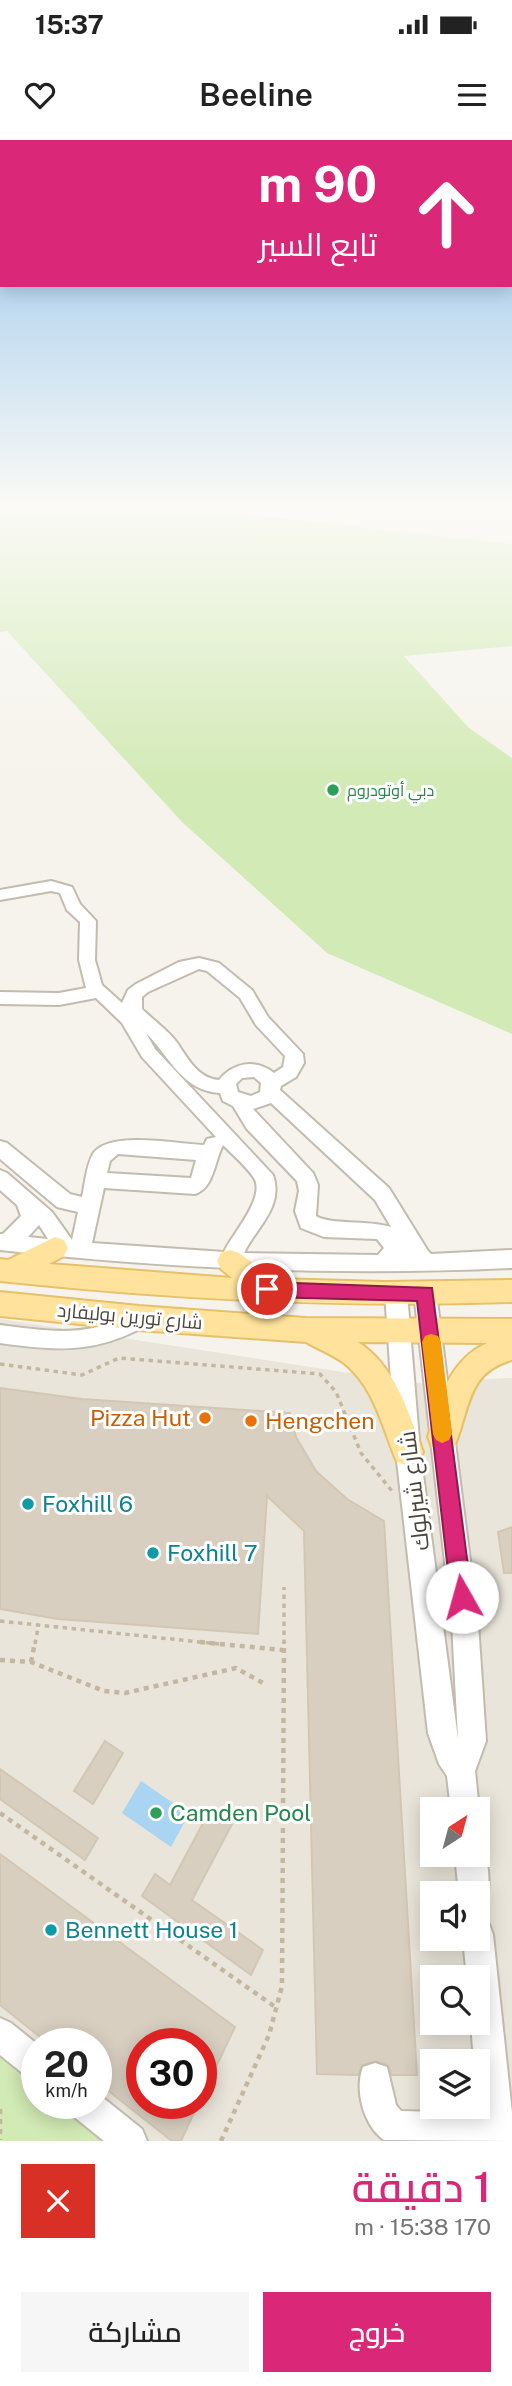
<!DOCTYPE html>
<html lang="ar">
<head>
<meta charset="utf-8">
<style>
  :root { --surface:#fff; --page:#f6f6f6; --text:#222; --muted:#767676; --accent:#db2777 }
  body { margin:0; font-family:"Public Sans",Cairo,sans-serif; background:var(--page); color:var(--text); direction:rtl; height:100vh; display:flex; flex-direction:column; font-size:26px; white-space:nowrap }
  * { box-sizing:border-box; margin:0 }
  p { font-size:23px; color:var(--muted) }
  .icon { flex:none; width:38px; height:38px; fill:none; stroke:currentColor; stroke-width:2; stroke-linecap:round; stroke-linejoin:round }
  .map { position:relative; height:2001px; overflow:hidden; direction:ltr }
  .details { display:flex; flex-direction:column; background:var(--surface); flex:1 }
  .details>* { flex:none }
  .banner { position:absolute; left:0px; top:0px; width:513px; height:147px; box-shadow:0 4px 18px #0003; direction:rtl; background:#db2777; color:#fff; overflow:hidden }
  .needle { width:46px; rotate:36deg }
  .fabs { position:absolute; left:420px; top:1657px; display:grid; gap:14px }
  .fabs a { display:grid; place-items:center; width:70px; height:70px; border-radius:0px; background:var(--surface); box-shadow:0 4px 18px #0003; font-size:35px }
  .speed { position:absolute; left:21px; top:1888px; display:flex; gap:14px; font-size:35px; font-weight:700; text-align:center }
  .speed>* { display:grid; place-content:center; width:91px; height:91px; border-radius:50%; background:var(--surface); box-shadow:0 4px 18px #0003; line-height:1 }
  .speed small { font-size:18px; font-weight:400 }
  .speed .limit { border:10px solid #d22; background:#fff; color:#111 }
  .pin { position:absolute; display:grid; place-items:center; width:60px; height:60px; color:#fff; margin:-30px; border:4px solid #fff; border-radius:50%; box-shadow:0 2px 7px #0007 }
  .me { position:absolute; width:77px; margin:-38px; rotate:353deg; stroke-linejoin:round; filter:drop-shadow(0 0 5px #0008) }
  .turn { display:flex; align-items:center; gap:24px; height:147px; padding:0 21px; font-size:32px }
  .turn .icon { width:91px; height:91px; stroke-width:2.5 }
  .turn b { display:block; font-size:49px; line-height:60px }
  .round { display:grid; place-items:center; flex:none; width:74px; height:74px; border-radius:0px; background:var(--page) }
  .overview { display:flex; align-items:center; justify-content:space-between; height:119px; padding:0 21px }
  h1 { font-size:42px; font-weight:600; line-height:52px; color:var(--accent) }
  .primary-button { display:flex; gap:14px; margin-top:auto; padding:14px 21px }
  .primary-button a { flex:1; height:80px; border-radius:0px; background:var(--accent); color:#fff; font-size:28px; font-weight:600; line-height:80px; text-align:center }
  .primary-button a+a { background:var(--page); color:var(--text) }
  .status { display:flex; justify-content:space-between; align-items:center; height:49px; padding:0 35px; background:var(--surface); direction:ltr }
  .status svg { height:19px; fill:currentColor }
  header { display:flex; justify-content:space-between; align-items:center; height:91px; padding:0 21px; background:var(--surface); font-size:32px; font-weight:600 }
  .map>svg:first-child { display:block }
</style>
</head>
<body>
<div class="status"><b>15:37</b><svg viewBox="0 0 49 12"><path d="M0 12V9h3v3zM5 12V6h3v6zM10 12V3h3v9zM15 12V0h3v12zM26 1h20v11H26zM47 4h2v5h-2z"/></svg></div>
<header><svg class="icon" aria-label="menu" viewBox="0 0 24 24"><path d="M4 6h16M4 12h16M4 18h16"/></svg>Beeline<svg class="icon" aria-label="heart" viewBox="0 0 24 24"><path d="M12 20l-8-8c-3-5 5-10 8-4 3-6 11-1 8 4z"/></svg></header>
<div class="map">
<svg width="512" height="2001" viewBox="0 0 512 2001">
  <rect width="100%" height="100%" fill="#f6f3ec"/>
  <!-- residential -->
  <path fill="#eae5da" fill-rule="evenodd" d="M0,1179L414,1243L512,1238V2001H0ZM432,1670H478V1715H432ZM432,1754H478V1799H432ZM432,1838H478V1883H432ZM37,1904H96V1964H37ZM142,1904H201V1964H142ZM432,1922H478V1967H432Z"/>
  <!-- green -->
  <g fill="#d2eab5">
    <path d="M0,364H154L512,404V506L404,516L469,588L512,618V894L327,813L182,682L7,491L0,492Z"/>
    <path d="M0,1886L37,1918V1964H91L134,2001H0Z"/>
  </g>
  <!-- water -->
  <path fill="#a9d4f2" d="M141,1641L189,1674L171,1707L122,1673Z"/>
  <!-- building -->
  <g fill="#d8cfc1" stroke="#d3c7b4" stroke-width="2">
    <path d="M0,1248L82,1259L290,1273L296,1297L316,1331L347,1359L384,1381L417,1935H392L388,1925L376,1921L362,1925L358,1935L317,1934L304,1391L267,1356L258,1494L58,1479L0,1469Z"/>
    <path d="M512,1387V1433H504L498,1392Z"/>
    <path d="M105,1601L123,1613L93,1664L74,1651Z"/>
    <path d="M0,1629L98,1698L85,1720L0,1659Z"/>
    <path d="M210,1670L232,1684L192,1760L263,1810L251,1835L142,1756L155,1734L170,1745Z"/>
    <path d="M0,1714L235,1887L201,1958V1904H142V1964H198L181,2001H172L96,1941V1904H49L0,1865Z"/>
  </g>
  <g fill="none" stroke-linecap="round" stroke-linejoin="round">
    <defs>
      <g id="minor">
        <path d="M51,741L72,747L80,764L96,781L95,820L102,845L122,863L128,850L136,844L179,822L199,818L219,823L252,850L268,877L303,914L304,923L296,937L281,946L280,950L389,1048L428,1111L431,1114L512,1110V1128C341,1136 170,1129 0,1110V1094H3L21,1076L17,1065L0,1050V1030L7,1033L52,1072L72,1100L78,1072L57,1067L0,1019V1001L7,1003L70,1054L82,1057C85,1044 86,1026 93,1014C108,990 177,1004 204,1005L207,999L216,997L142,917L122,883L96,858L59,865L0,864V852L59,853L86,848L79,820L80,782L67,770L60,753L51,751L0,760V750ZM199,829L207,831L240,858L256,885L285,916L283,927L274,933C255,918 233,923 219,940C196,938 187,916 175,900C166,889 152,879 142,869V857L148,852ZM146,893C170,917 182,951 220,953L223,961L233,966L247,989L297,1041L299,1051L295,1071L301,1088L324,1097L377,1099L384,1108L378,1115L244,1113C257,1086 284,1067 273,1035L155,909ZM254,937L261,943L260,952L251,956L238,952L236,944L242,938ZM271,963L375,1060L391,1087C369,1080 329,1085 316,1076L318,1045L313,1033L253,969ZM223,1005C233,1015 246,1026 254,1038C266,1057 233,1093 224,1112L92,1103L104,1048L195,1054C214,1048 214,1022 223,1005ZM118,1014L196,1020L191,1038L107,1033L110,1021ZM39,1085L48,1099L28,1097Z"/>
        <path d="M396,1144L404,1147L407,1153L420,1312L458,1599L452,1483L414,1153L417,1147L425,1144L433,1147L436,1153L478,1483L486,1601L475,1631L479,1670L478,1674V1670H451L447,1636L439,1624L428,1593L396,1312L385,1153L388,1147Z"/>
        <path d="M139,1169L147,1171L150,1178L147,1185C95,1214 57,1211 0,1203V1185C34,1189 71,1196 104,1185C116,1181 127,1173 139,1169Z"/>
        <path d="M478,1704C490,1716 491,1749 485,1765L478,1767V1754H459L455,1715H478Z"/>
        <path d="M478,1780L489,1784L493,1795L512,1973V2001L384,2000C364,1986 354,1950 363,1927L375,1923L387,1927L396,1965L401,1971L479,1973L478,1922H474L471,1883H478V1838H467L463,1799H478Z"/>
        <path d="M0,1878L11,1883L37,1904V1941L26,1936L0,1915Z"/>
        <path d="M96,1952L142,1989L147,2001H104L73,1976L69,1964H96Z"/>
      </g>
      <g id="major">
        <path d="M55,1097L64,1100L68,1108L64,1116L49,1124L232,1138L221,1129L217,1121L221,1113L230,1110L239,1113L275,1139L385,1142L512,1140V1162C341,1168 171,1159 0,1141V1119L8,1120Z"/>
        <path d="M0,1152L139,1166L306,1178L512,1179V1220C466,1232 470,1271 454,1307L443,1311L432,1307L428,1297C439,1260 449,1220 487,1203L358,1202C395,1226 409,1273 423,1312L419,1322L408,1326L397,1322C382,1287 375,1248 344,1223C332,1214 318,1209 306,1202L139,1190L0,1176Z"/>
      </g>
    </defs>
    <!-- minor casing -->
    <use href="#minor" stroke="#c2bbae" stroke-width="4"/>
    <!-- major casing -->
    <use href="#major" stroke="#e6c16a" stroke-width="4"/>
    <!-- path-far1 -->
    <g stroke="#c4b79f" stroke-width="3.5" stroke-dasharray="4.5 4.5" stroke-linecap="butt">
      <path d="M0,1224L82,1235L119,1218L320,1234L336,1252L361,1313L392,1351"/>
      <path d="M0,1481L219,1504"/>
      <path d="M35,1504L38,1488"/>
      <path d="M284,1504V1447"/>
    </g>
    <!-- path -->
    <g stroke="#c4b79f" stroke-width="4.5" stroke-dasharray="5 5" stroke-linecap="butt">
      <path d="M200,1502L282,1510"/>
      <path d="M0,1520L31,1522L104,1551L125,1553L236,1528L263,1543"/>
      <path d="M31,1522L35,1502"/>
      <path d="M0,1673L278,1869"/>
      <path d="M0,1969V2000"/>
      <path d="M221,2001L269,1895L282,1846L284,1502"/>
    </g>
    <!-- minor -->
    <use href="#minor" fill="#fff" fill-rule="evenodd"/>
    <!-- major -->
    <use href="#major" fill="#ffe39c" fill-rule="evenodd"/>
  </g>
  <!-- sky -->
  <linearGradient id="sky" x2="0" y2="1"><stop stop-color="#8fc1ec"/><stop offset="0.57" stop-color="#fbfaf6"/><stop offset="1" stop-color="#fbfaf6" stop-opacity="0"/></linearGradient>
  <rect width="512" height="644" fill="url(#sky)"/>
  <!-- route -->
  <path fill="#db2777" stroke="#8e194d" stroke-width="2" d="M267,1142L432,1148L472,1457L469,1464L462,1467L454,1464L451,1457L417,1161L267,1157L261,1155L258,1149L261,1144Z"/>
  <!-- slow -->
  <path fill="#f59e0b" d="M431,1194L438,1196L441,1202L452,1294L449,1300L442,1303L436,1300L433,1294L422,1202L425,1196Z"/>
  <!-- markers -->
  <g fill="#2e9e5b" stroke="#fff" stroke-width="2.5">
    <circle cx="333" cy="650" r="7"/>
    <circle cx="156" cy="1673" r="7"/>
  </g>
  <g fill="#e8710a" stroke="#fff" stroke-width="2.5">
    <circle cx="205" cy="1278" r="7"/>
    <circle cx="251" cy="1281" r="7"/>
  </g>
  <g fill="#0f9aa8" stroke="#fff" stroke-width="2.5">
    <circle cx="28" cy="1364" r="7"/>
    <circle cx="153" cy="1413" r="7"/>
    <circle cx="51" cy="1790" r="7"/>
  </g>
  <g text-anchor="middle" stroke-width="6" stroke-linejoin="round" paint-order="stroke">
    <!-- far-leisure labels -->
    <g font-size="16" fill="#27864d" stroke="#fff" text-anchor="start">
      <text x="347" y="656">دبي أوتودروم</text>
    </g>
    <!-- street labels -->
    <g font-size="19" fill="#4b4439" stroke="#fff">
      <text transform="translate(130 1176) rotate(5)" y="7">شارع تورين بوليفارد</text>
    </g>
    <!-- near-food labels -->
    <g font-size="23" fill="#c56008" stroke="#fff" text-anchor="end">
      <text x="191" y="1286">Pizza Hut</text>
      <text x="265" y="1289" text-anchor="start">Hengchen</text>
    </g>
    <!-- near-street labels -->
    <g font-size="23" fill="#4b4439" stroke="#fff">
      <text transform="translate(414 1351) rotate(-97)" y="8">شارع شيرلوك</text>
    </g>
    <!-- near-culture labels -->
    <g font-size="23" fill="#0d838f" stroke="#fff" text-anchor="start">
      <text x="42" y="1372">Foxhill 6</text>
      <text x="167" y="1421">Foxhill 7</text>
      <text x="65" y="1798">Bennett House 1</text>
    </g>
    <!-- near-leisure labels -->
    <g font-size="23" fill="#27864d" stroke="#fff" text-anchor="start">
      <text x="170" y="1681">Camden Pool</text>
    </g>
  </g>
</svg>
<div class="fabs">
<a><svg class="needle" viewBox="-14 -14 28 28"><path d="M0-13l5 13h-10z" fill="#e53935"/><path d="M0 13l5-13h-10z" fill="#767676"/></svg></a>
<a><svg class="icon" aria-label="sound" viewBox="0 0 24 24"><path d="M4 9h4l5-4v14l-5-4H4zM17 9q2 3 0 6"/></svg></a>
<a><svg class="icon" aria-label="search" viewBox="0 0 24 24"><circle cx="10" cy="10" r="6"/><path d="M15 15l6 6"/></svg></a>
<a><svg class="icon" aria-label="layers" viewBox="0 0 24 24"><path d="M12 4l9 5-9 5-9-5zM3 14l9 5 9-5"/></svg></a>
</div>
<div class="speed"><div>20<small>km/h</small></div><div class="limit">30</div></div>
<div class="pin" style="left:267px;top:1149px;background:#d93025"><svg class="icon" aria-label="arrive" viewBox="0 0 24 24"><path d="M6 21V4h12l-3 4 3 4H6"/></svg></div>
<svg class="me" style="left:462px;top:1457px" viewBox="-20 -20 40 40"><circle r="19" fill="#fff"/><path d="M0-13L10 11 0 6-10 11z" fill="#db2777"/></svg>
<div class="banner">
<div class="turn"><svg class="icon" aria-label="ahead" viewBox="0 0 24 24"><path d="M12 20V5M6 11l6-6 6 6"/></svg><div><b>90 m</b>تابع السير</div></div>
</div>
</div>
<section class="details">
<div class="overview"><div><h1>1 دقيقة</h1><p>170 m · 15:38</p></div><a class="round" style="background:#d93025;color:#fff"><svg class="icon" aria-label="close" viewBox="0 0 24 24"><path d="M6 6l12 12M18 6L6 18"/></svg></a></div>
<div class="primary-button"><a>خروج</a><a>مشاركة</a></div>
</section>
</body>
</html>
